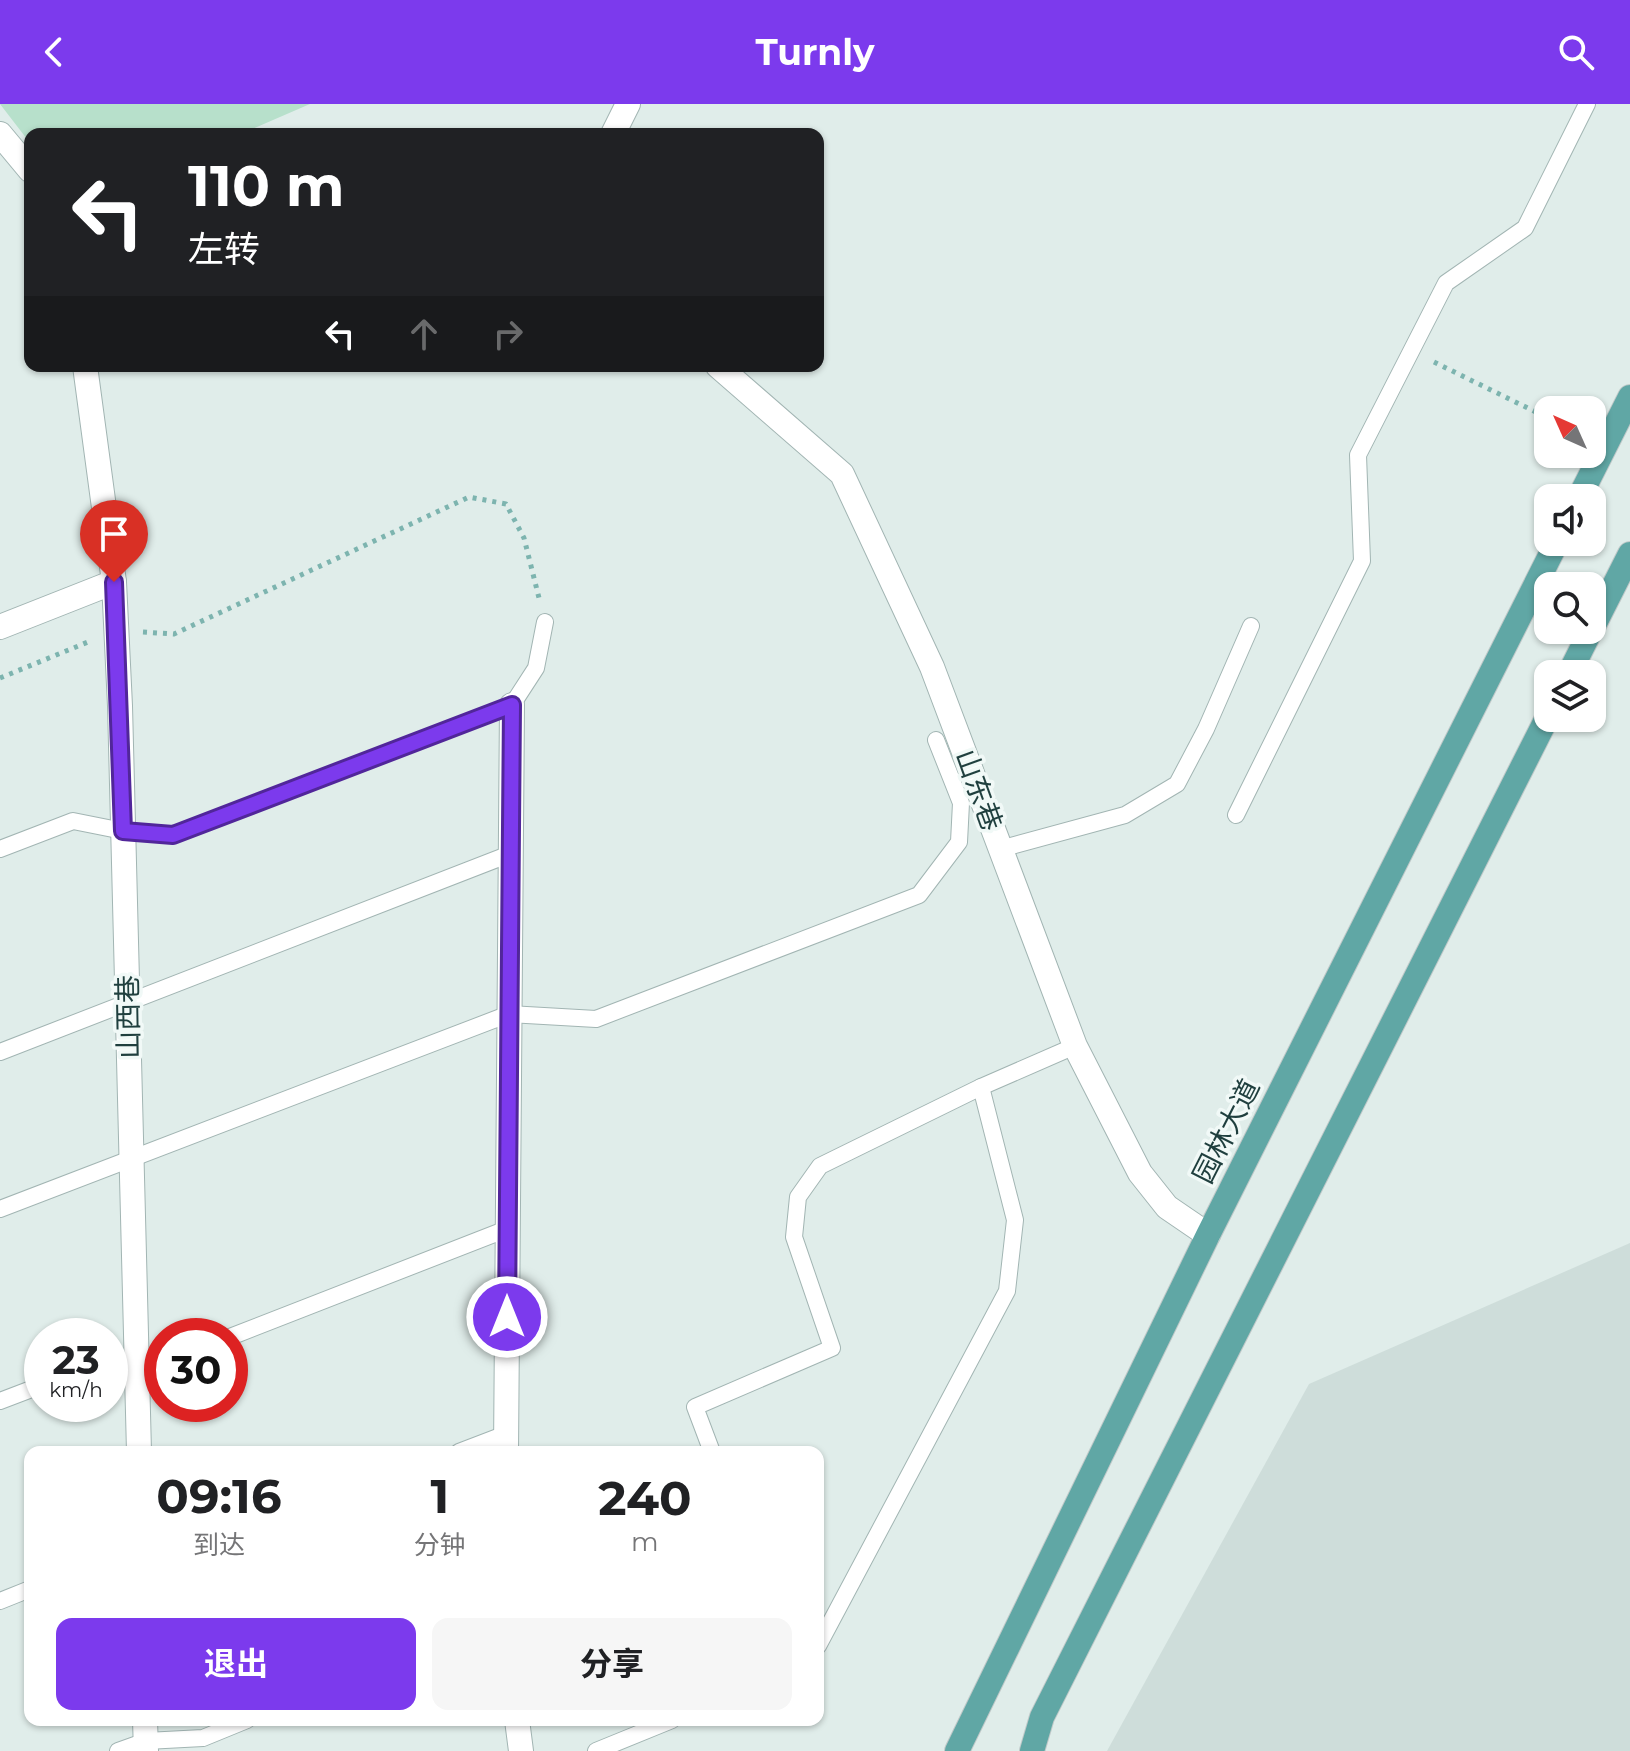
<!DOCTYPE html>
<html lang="zh">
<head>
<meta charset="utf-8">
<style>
  :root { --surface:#fff; --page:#f6f6f6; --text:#202124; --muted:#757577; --accent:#7c3aed }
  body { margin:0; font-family:Montserrat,"Noto Sans SC",sans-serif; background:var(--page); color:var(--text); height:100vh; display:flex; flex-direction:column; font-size:30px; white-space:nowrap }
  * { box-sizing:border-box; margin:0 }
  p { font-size:26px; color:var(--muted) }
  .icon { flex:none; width:44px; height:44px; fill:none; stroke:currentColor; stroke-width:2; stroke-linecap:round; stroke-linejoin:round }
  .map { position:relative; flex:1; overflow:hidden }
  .panel { position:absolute; left:24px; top:1342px; width:800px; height:280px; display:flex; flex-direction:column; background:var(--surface); border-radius:16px; box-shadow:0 2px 6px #0004 }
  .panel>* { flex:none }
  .guide { position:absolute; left:24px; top:24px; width:800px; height:244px; border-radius:16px; box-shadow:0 2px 6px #0004; background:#202124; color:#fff; overflow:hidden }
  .needle { width:52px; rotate:315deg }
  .controls { position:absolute; left:1534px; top:292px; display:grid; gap:16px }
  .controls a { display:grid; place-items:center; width:72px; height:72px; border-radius:16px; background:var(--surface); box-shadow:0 2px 6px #0004; font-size:40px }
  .speed { position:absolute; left:24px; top:1214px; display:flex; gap:16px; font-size:40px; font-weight:700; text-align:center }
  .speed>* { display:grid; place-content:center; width:104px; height:104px; border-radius:50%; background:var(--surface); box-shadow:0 2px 6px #0004; line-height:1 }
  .speed small { font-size:20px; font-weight:400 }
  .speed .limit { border:12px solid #d22; background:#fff; color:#111 }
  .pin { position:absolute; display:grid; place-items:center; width:68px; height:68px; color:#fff; margin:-82px -34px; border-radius:50% 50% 50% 0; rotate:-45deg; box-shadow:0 0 8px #0007 }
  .pin .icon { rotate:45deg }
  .me { position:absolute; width:88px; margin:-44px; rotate:0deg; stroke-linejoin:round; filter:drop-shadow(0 0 6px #0008) }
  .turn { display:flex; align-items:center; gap:28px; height:168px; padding:0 32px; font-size:36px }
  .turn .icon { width:104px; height:104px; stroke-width:2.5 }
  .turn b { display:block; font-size:56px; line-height:68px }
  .lanes { display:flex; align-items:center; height:76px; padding:0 32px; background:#0003; justify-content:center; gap:40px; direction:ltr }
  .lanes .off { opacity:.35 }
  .eta { display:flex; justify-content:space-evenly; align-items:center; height:136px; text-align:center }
  .eta b { font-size:48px; font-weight:700; line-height:56px }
  .primary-button { display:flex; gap:16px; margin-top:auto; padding:16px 32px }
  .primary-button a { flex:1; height:92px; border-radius:16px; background:var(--accent); color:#fff; font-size:32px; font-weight:700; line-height:92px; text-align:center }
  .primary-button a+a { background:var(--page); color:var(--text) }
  header { display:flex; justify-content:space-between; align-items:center; height:104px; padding:0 32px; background:var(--accent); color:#fff; font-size:36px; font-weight:700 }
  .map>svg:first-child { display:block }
</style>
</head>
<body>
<header><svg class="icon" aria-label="back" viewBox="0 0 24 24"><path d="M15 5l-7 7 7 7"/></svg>Turnly<svg class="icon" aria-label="search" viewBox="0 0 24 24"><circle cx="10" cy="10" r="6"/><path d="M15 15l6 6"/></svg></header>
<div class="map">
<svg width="1630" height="1647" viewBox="0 0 1630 1647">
  <rect width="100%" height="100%" fill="#e0edea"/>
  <!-- built -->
  <path fill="#ceddda" d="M1630,1139V1647H1107L1309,1280Z"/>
  <!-- green -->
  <path fill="#b7e0cb" d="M0,0H310L241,30H30V39Z"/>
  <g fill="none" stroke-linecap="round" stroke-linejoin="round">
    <defs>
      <g id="lane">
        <path d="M1236,711L1362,457L1358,351L1446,179L1525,124L1587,0"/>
        <path d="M0,745L73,717L123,727L173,731L512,601L536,564L545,518"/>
        <path d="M1000,745L1125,711L1177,680L1206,625L1251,522"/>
        <path d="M0,948L510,750"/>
        <path d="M0,1105L509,910L596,915L919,791L959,738L961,699L936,636"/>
        <path d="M230,1233L507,1125"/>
        <path d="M110,1259L162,1255"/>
        <path d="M0,1297L42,1281"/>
        <path d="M459,1348L506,1330"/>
        <path d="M712,1348L695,1303L832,1244L794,1133L798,1093L820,1062L981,983L1075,942"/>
        <path d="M0,1497L30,1485"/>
        <path d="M818,1542L1007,1187L1015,1116L981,983"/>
        <path d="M118,1647L146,1637L203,1634L247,1616"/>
        <path d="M596,1647L672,1616"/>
      </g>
      <g id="street">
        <path d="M0,30L30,66"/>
        <path d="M613,30L628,0"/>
        <path d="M85,262L114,478L120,602L139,1348"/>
        <path d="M718,262L842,370L932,563L1075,942L1140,1069L1167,1103L1208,1131"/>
        <path d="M0,523L114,478"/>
        <path d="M506,1348L512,601"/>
        <path d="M145,1616L146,1647"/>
        <path d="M517,1616L521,1647"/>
      </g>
      <g id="primary">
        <path d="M1579,394L1630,293"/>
        <path d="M1592,525L1630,450"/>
        <path d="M1569,570L1591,526"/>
        <path d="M957,1647L1208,1131L1557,438"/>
        <path d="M1032,1647L1042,1613L1548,612"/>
      </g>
    </defs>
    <!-- lane casing -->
    <use href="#lane" stroke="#a2b5b3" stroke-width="18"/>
    <!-- street casing -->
    <use href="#street" stroke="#a2b5b3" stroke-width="26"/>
    <!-- primary casing -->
    <use href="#primary" stroke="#c0c9c9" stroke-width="26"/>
    <!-- path -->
    <g stroke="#7db4af" stroke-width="5" stroke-dasharray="4 6" stroke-linecap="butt">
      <path d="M1434,258L1548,314"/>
      <path d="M143,528L174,530L469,393L506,400L524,434L539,494"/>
      <path d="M0,574L88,538"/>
    </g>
    <!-- lane -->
    <use href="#lane" stroke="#fff" stroke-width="16"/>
    <!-- street -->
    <use href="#street" stroke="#fff" stroke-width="24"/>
    <!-- primary -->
    <use href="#primary" stroke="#60a7a5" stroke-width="24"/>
  </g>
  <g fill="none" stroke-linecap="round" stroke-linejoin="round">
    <defs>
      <path id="route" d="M114,478L123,727L173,731L512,601L507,1213"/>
    </defs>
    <!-- route casing -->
    <use href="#route" stroke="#51269a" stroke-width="20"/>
    <!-- route -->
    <use href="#route" stroke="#7c3aed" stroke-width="14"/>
  </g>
  <g text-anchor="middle" stroke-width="7" stroke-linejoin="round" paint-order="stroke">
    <!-- street labels -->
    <g font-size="28" fill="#1f3f3e" stroke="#f1f9f7">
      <text transform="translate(979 686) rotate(70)" y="10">山东巷</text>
      <text transform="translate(128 913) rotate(-91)" y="10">山西巷</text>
      <text transform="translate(1226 1027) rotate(-63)" y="10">园林大道</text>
    </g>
  </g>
</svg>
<div class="controls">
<a><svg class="needle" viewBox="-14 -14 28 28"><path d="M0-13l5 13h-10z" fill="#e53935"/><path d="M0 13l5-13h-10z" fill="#757577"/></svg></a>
<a><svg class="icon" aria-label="sound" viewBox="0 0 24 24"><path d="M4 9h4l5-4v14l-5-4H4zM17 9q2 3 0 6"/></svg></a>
<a><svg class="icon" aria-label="search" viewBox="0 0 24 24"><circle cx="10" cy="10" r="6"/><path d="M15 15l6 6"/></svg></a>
<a><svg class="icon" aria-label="layers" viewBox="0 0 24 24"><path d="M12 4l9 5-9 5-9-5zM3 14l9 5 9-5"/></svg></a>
</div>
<div class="speed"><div>23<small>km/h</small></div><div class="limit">30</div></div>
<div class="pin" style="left:114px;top:478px;background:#d93025"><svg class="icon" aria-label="arrive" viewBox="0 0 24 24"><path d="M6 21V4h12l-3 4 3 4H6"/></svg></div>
<svg class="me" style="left:507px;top:1213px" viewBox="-20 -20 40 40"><circle r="17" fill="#7c3aed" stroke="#fff" stroke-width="3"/><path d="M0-11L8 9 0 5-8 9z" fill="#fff"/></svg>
<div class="guide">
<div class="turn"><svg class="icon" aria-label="left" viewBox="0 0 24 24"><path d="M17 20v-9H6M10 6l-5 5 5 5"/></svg><div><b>110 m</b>左转</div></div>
<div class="lanes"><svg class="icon" aria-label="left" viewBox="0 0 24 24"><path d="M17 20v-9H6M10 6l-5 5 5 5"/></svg><svg class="icon off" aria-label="ahead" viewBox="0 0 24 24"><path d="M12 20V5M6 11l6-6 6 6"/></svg><svg class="icon off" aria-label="right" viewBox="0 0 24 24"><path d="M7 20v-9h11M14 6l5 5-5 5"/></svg></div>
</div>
<section class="panel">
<div class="eta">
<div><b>09:16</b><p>到达</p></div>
<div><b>1</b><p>分钟</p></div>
<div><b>240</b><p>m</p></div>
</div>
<div class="primary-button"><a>退出</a><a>分享</a></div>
</section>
</div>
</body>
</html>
